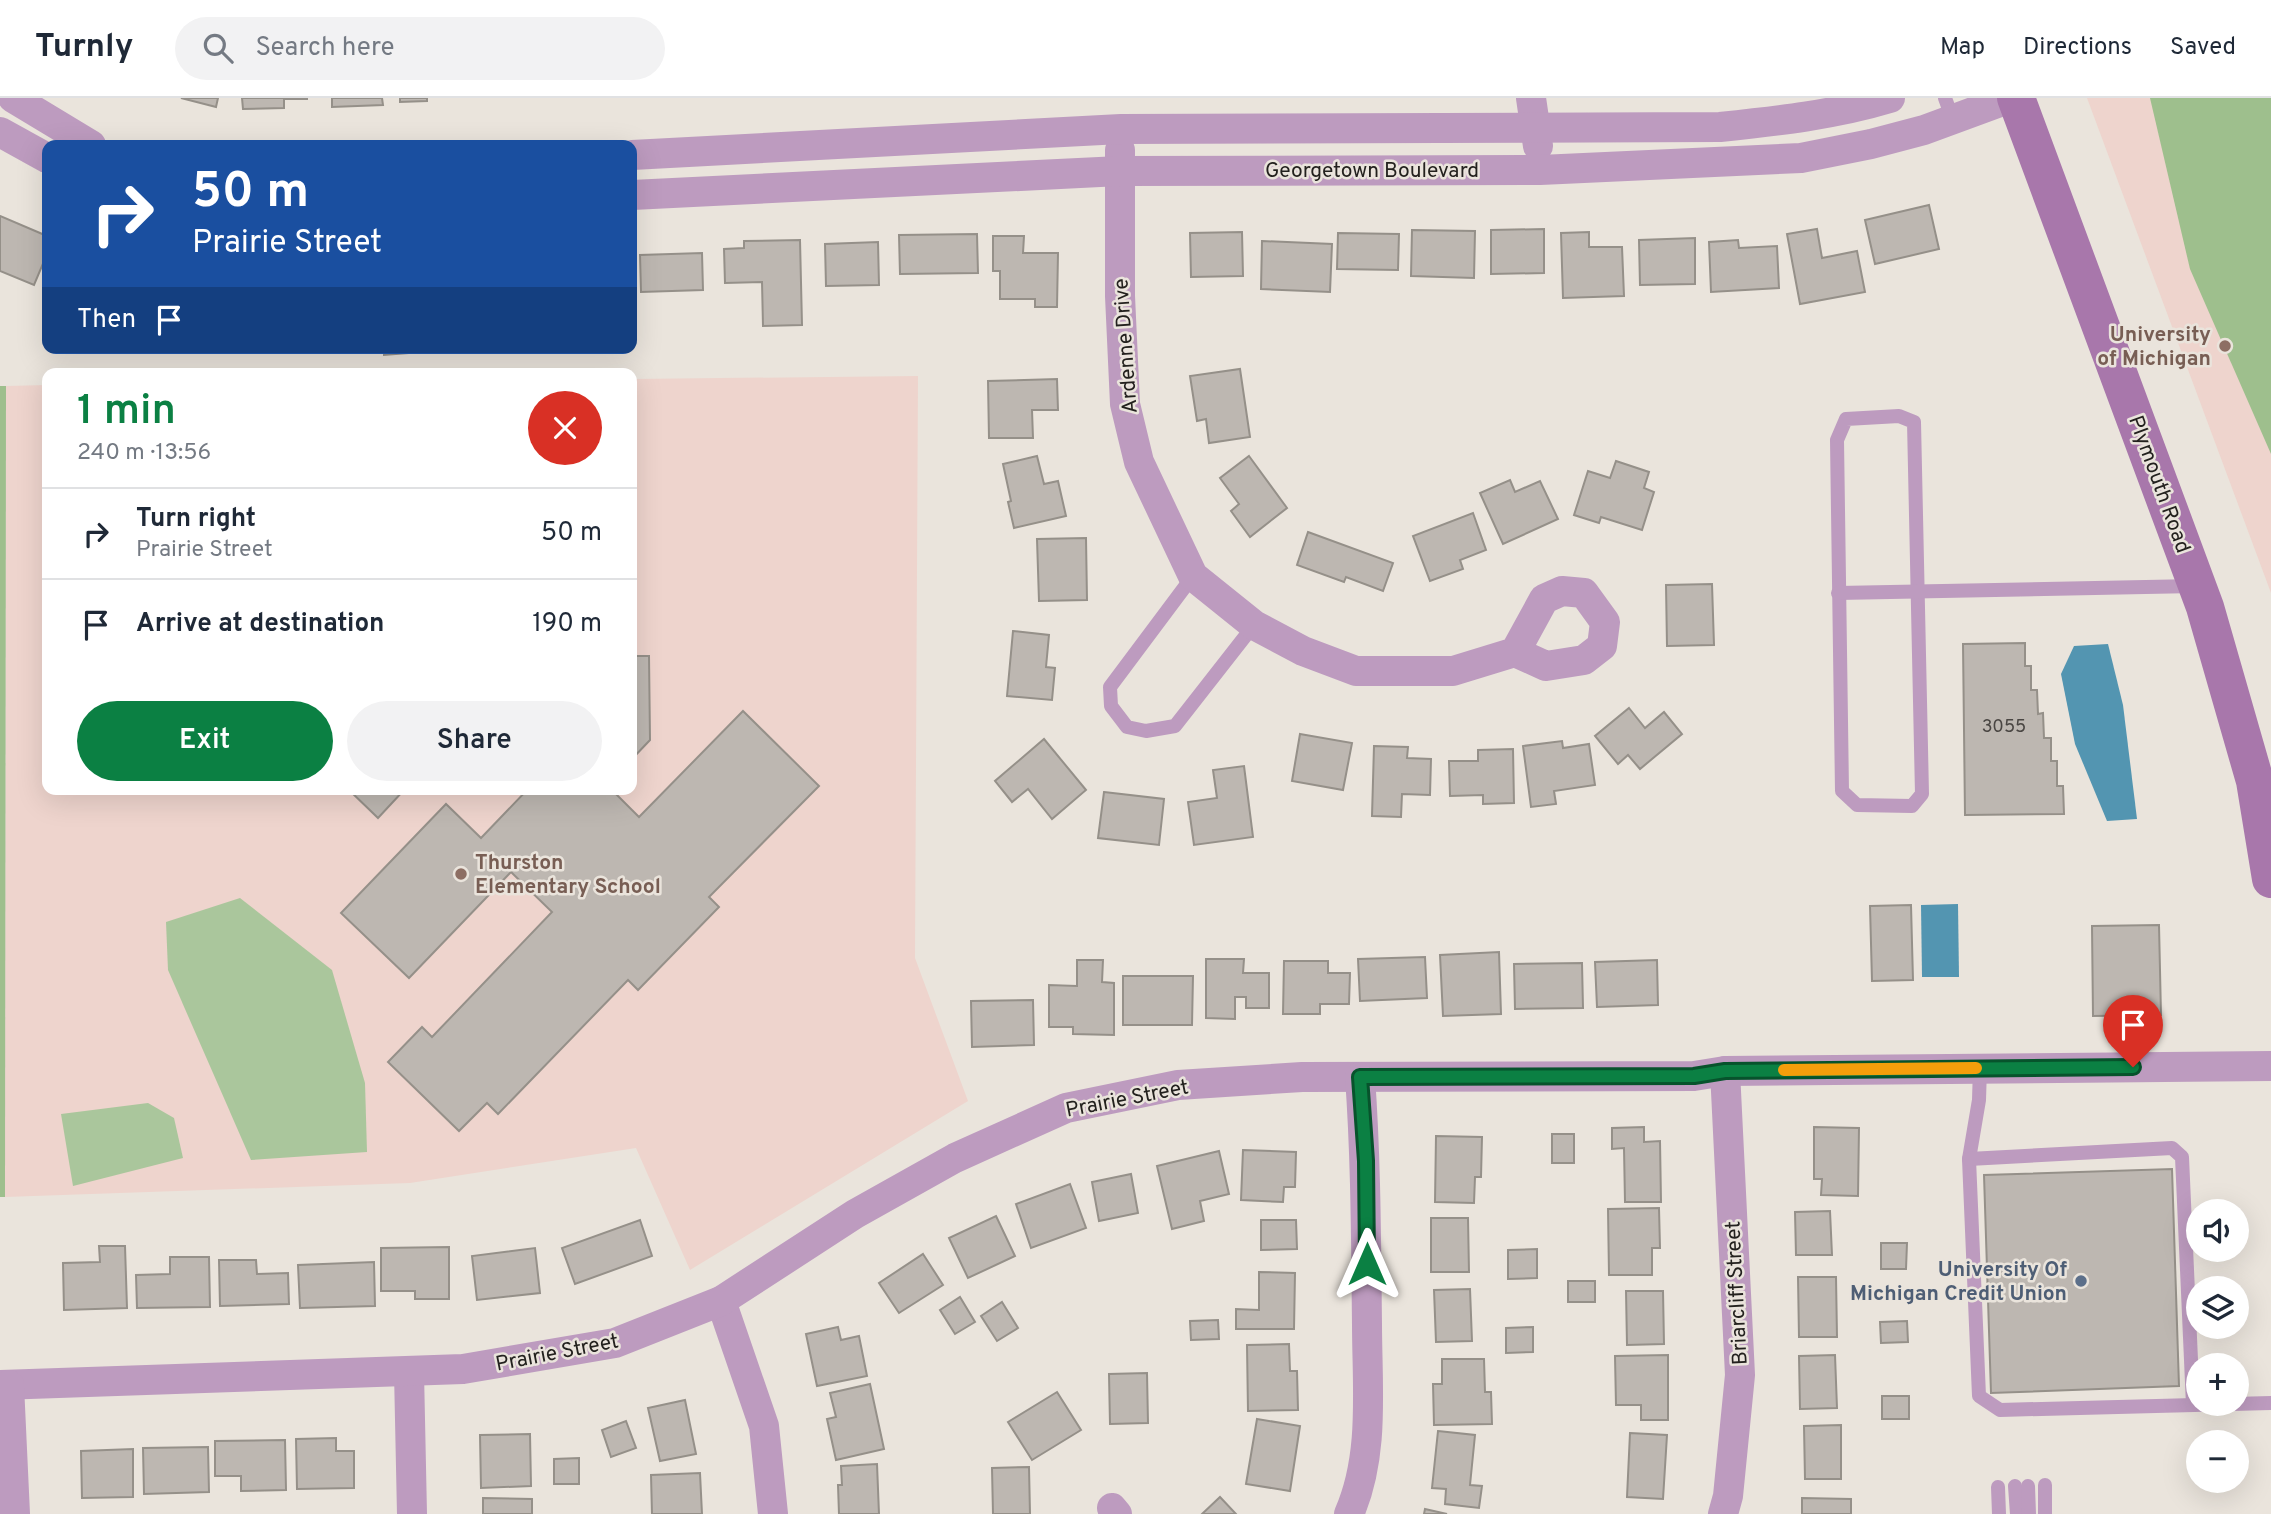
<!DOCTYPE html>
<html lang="en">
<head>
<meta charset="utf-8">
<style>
  :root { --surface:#fff; --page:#f2f2f3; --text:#1f2937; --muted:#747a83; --line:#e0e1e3; --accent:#0b8043 }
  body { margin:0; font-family:Overpass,sans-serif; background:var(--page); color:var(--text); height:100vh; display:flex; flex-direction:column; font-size:26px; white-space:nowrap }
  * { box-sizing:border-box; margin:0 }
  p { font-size:23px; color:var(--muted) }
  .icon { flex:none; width:38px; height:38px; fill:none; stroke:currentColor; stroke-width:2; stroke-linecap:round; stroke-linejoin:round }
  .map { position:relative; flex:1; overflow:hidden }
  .drawer { position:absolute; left:42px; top:270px; width:595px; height:427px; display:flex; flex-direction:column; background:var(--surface); border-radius:14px; box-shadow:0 7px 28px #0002 }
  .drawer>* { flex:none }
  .guide { position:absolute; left:42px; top:42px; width:595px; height:214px; border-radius:14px; box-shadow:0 7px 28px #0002; background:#1a4fa0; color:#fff; overflow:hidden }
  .buttons { position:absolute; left:2186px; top:1101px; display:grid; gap:14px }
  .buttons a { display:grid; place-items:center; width:63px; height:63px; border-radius:50%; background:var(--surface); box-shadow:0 7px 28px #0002; font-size:35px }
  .pin { position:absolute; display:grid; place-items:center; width:60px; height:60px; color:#fff; margin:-72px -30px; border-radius:50% 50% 50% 0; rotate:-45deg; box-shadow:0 0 7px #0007 }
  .pin .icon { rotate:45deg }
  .me { position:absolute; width:77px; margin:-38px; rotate:0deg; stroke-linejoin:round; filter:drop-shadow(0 0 5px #0008) }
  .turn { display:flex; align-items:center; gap:24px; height:147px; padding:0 35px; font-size:32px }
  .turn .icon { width:91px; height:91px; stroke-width:2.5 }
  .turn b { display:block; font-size:49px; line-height:60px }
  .then { display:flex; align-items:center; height:66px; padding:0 35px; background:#0003; gap:14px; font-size:26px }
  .round { display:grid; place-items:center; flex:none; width:74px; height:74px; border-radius:37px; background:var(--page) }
  .overview { display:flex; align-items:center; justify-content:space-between; height:119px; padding:0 35px }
  h1 { font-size:42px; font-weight:600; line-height:52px; color:var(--accent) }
  .button { display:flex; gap:14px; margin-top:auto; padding:14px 35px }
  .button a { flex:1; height:80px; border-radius:42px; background:var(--accent); color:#fff; font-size:28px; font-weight:600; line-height:80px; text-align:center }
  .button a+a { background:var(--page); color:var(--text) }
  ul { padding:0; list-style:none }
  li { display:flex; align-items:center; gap:21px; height:91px; padding:0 35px; border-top:2px solid var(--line) }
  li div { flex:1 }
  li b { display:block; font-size:26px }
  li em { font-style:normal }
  header { display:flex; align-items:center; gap:42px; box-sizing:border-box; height:98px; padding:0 35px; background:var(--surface); border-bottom:2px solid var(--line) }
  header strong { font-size:33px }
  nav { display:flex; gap:38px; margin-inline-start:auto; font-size:24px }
  .search { width:490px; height:63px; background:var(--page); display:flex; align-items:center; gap:18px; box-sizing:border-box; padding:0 24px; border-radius:38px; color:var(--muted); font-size:26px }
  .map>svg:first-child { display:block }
</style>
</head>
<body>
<header>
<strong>Turnly</strong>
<div class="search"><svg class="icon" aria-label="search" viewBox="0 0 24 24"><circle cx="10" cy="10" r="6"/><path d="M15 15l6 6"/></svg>Search here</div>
<nav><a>Map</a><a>Directions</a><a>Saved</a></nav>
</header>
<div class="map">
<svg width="2271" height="1416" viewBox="0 0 2271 1416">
  <rect width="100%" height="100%" fill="#eae4dc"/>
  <!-- education -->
  <g fill="#eed4cd">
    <path d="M2087,0H2271V495Z"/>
    <path d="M918,278L915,860L968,1003L690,1172L636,1050L410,1085L5,1099L6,288L47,287V691H632V281Z"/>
  </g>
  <!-- green -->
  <g fill="#aac69c">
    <path d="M240,800L332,872L365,985L367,1054L251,1062L168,872L166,824Z"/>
    <path d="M148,1005L174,1020L183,1060L73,1088L61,1016Z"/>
  </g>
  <!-- forest -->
  <g fill="#9ebf8d">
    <path d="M2150,0H2271V356L2190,171Z"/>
    <path d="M0,288H6L5,1099H0Z"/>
  </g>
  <!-- water -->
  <g fill="#5395b1">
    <path d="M2108,546L2123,607L2137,721L2107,723L2075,646L2061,576L2074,548Z"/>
    <path d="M1958,806L1959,879H1922L1921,807Z"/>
  </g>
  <!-- building -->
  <g fill="#bdb7b1" stroke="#959089" stroke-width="2">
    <path d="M181,0H218L216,9Z"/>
    <path d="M242,0H307V1H284V10L243,11Z"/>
    <path d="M332,0H382L383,7L332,9Z"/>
    <path d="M400,0H427V3L400,4Z"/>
    <path d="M1929,107L1939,151L1875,166L1865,122Z"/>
    <path d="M0,118L47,138V156L34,187L0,173Z"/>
    <path d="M1544,131V175L1491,176V132Z"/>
    <path d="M1817,131L1822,160L1857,153L1865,194L1800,206L1787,136Z"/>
    <path d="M1412,132L1475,133L1474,180L1411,178Z"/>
    <path d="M1242,134L1243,178L1191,179L1190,135Z"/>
    <path d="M1589,134V149H1622L1624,198L1563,200L1561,135Z"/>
    <path d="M1338,135L1399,136L1398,172L1337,171Z"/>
    <path d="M977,136L978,175L900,176L899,137Z"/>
    <path d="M993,138H1024L1023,155H1058L1057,209H1035V201H1000V173H993Z"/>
    <path d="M1695,140V186L1640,187L1639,142Z"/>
    <path d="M800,142L802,227L763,228L762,184L725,185L724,151L744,150V143Z"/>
    <path d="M1738,142L1739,150L1777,148L1779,190L1711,194L1709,144Z"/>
    <path d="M1262,143L1332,146L1330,194L1261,191Z"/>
    <path d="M878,144L879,187L826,188L825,146Z"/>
    <path d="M702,155L703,192L641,194L640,157Z"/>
    <path d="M384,250H408V255L384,257Z"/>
    <path d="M1240,271L1250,339L1209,345L1206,321L1197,323L1190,278Z"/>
    <path d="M1057,281L1058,312H1032L1033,340H989L988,283Z"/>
    <path d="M1037,358L1044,386L1058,383L1066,418L1014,430L1008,404L1011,403L1003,366Z"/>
    <path d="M1249,358L1287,410L1250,439L1231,413L1239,406L1220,380Z"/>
    <path d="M1616,363L1649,374L1644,390L1654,394L1642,432L1601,419L1599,425L1574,417L1588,373L1610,380Z"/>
    <path d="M1510,382L1515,394L1540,383L1558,421L1503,446L1480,395Z"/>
    <path d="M1473,415L1486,452L1460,462L1463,471L1430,483L1413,438Z"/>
    <path d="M1308,434L1393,465L1383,493L1346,479L1344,484L1297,467Z"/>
    <path d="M1086,440L1087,502L1039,503L1037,441Z"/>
    <path d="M1712,486L1714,547L1667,548L1666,487Z"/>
    <path d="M1013,533L1049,537L1046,569L1055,570L1052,602L1007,598Z"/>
    <path d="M2025,545V568H2031V592H2037L2038,616L2043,615L2044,640H2051V663H2057V688H2063L2064,716L1965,717L1963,546Z"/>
    <path d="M632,558H649L650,642L632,661Z"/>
    <path d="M1629,610L1645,630L1664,614L1682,636L1640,671L1628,657L1618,666L1595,638Z"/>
    <path d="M743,613L819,688L709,799L719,809L638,892L628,882L498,1016L487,1005L459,1033L388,964L422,929L432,939L552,814L511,774L409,880L341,815L446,706L481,740L528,691H611L639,719Z"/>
    <path d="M1300,636L1352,645L1343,692L1292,683Z"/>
    <path d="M1044,641L1086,692L1052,721L1028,691L1012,704L995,683Z"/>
    <path d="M1562,643L1563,650L1589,646L1595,687L1554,693L1556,706L1531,709L1523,648Z"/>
    <path d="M1374,648L1408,649L1407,660L1431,661L1430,697L1402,696L1401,719L1372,718Z"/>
    <path d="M1513,651L1514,705L1483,706V697L1450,698L1449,663H1478V652Z"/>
    <path d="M1244,668L1253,739L1194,747L1188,704L1217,700L1213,672Z"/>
    <path d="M348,691H405L378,720Z"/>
    <path d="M1104,694L1164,701L1159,747L1098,740Z"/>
    <path d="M1911,807L1913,882L1872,883L1870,808Z"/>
    <path d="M2159,827L2161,917L2093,918L2092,828Z"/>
    <path d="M1499,854L1501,916L1443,918L1440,857Z"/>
    <path d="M1425,859L1427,900L1360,903L1358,861Z"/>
    <path d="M1206,861H1244L1243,875H1269V910H1246V899H1235V921L1206,920Z"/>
    <path d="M1077,862H1103L1102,884L1114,885V937L1073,936V929H1049V887L1077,888Z"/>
    <path d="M1657,862L1658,907L1597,909L1595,864Z"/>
    <path d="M1284,863H1328V875H1350L1349,906H1320V916H1283Z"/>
    <path d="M1582,865L1583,910L1515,911L1514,866Z"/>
    <path d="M1123,878H1193L1192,927H1123Z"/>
    <path d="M1033,902L1034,947L972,949L971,903Z"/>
    <path d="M1644,1029V1044L1660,1043L1661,1104H1625L1624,1050L1612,1051V1030Z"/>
    <path d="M1814,1029L1859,1030L1858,1098L1821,1097L1822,1081H1814Z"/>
    <rect x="1552" y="1036" width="22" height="29"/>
    <path d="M1436,1038L1482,1039L1481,1079H1475L1474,1105L1435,1104Z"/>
    <path d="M1243,1052L1296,1054L1295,1089H1284L1283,1104L1241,1102Z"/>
    <path d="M1219,1053L1229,1096L1200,1103L1204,1123L1172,1131L1157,1068Z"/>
    <path d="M2172,1071L2179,1288L1991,1295L1984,1077Z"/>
    <path d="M1131,1076L1138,1115L1099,1123L1092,1084Z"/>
    <path d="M1070,1086L1086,1130L1031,1150L1016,1106Z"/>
    <path d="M1659,1110L1660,1150H1652V1177H1609L1608,1111Z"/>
    <path d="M1830,1113L1832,1157H1796L1795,1114Z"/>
    <path d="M996,1118L1015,1158L968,1180L949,1140Z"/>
    <path d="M1431,1120H1468L1469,1174H1431Z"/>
    <path d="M640,1122L652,1158L575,1186L562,1150Z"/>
    <path d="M1261,1122H1296L1297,1151L1261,1152Z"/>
    <path d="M1881,1145H1907L1906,1171H1881Z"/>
    <path d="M99,1148H125L127,1210L64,1212L63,1165L100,1164Z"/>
    <path d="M449,1149V1201H415V1193H381V1150Z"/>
    <path d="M535,1150L540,1195L477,1202L472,1158Z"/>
    <path d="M1537,1151V1180L1508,1181V1152Z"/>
    <path d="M923,1156L943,1187L899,1215L879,1185Z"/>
    <path d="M170,1159H209L210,1209L137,1210L136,1177L170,1176Z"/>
    <path d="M219,1162H256L257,1176L288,1175L289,1206L220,1208Z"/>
    <path d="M374,1164L375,1208L300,1210L298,1167Z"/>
    <path d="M1259,1174L1295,1175L1294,1231H1236V1211L1259,1212Z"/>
    <path d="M1798,1179H1836L1837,1239H1799Z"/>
    <rect x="1568" y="1183" width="27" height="21"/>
    <path d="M1470,1191L1472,1243L1436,1244L1434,1192Z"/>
    <path d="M1626,1193H1663L1664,1246L1627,1247Z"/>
    <path d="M960,1199L975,1224L955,1236L940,1212Z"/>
    <path d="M1002,1204L1018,1230L997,1243L981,1218Z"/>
    <path d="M1218,1222L1219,1241L1191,1242L1190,1223Z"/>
    <path d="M1907,1223L1908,1244L1881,1245L1880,1224Z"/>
    <path d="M838,1229L841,1242L859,1238L867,1278L817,1288L806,1236Z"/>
    <path d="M1533,1229V1254L1506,1255V1230Z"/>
    <path d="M1289,1246L1290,1273H1297L1298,1312L1248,1313L1247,1247Z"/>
    <path d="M1668,1257V1322H1641V1307H1616L1615,1258Z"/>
    <path d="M1835,1257L1837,1310L1800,1311L1799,1258Z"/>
    <path d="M1442,1261H1484L1485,1294H1491L1492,1326L1434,1327L1433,1286H1442Z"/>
    <path d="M1147,1275L1148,1325L1110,1326L1109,1276Z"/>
    <path d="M870,1286L884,1351L836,1362L827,1321L836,1319L830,1295Z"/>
    <path d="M1057,1294L1081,1332L1032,1362L1008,1324Z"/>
    <rect x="1882" y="1298" width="27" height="23"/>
    <path d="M685,1302L696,1356L660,1363L648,1310Z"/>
    <path d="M1257,1321L1300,1328L1290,1393L1246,1386Z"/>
    <path d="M626,1323L636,1350L611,1359L602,1332Z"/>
    <path d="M1841,1327V1381H1805L1804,1328Z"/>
    <path d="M1438,1333L1475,1337L1470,1387L1482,1388L1479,1410L1445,1406L1446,1391L1432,1390Z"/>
    <path d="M1630,1335L1667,1337L1663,1401L1627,1399Z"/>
    <path d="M530,1336L531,1388L481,1390L480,1337Z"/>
    <path d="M336,1340V1353H354V1390L297,1391L296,1341Z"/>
    <path d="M285,1342L286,1392L241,1393V1378H215V1343Z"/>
    <path d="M208,1349L209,1394L144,1396L143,1350Z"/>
    <path d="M133,1351V1399L82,1400L81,1353Z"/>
    <path d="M579,1360V1386H554V1361Z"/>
    <path d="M877,1366L879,1416H839L838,1387H842L841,1368Z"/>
    <path d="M1029,1369L1030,1416H993L992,1370Z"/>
    <path d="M700,1375L702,1416H652L651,1377Z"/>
    <path d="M1220,1399L1236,1416H1202Z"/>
    <path d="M483,1400L532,1401V1416H483Z"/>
    <path d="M1802,1400L1851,1401V1416H1802Z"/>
    <path d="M1425,1411L1447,1416H1424Z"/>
  </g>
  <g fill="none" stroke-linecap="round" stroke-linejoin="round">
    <!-- lane -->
    <g stroke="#bd9bbf" stroke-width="14">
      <path d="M1945,0L1953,22"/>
      <path d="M1899,318L1914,324L1922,696L1912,708L1857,707L1842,693L1837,342L1846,321Z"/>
      <path d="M1193,478L1110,589L1111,608L1127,629L1146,633L1175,628L1254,527"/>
      <path d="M1838,495L2196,488"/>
      <path d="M1980,970L1979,1002L1969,1061L1979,1298L2000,1312L2271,1305"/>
      <path d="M1969,1061L2172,1050L2182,1059L2193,1307"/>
      <path d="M2045,1387V1416"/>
      <path d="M2015,1388L2017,1416"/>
      <path d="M2028,1388L2029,1416"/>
      <path d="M1998,1389L1999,1416"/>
    </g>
    <!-- street -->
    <g stroke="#bd9bbf" stroke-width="30">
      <path d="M13,0L91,47"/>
      <path d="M1531,0L1538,48"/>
      <path d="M0,34L47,60"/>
      <path d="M1120,52V198L1125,306L1139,364L1193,478L1254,527L1303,553L1356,573H1453L1515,554L1546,568L1584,562L1602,548L1605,524L1584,495L1562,493L1544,501L1515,554"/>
      <path d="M632,57L1121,31L1720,29C1777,23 1834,17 1890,0"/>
      <path d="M632,97L1120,73L1540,72L1801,60L1871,46L1924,32L2011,0"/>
      <path d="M721,1203L764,1328L773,1416"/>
      <path d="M409,1274L412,1416"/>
      <path d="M0,1287L463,1271L615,1245L721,1203L855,1116L955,1060L1066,1010L1178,987L1302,979L1694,978L1725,973L2271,968"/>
      <path d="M9,1287L15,1416"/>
      <path d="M1112,1410L1117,1416"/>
      <path d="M1349,1416C1375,1357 1367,1289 1367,1226C1366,1143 1366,1062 1360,979"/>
      <path d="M1723,1416L1728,1398L1740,1277L1725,973"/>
    </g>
    <!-- secondary -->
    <path stroke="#a877ab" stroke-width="38" d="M2016,0L2205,509L2255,683L2271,781"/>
  </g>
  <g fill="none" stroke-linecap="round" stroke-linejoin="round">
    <defs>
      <path id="route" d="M1367,1166L1366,1063L1360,979L1694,978L1725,973L2133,969"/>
    </defs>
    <!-- route casing -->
    <use href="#route" stroke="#07532c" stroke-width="18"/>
    <!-- route -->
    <use href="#route" stroke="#0b8043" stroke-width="12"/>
    <!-- slow -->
    <path stroke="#f59e0b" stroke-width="12" d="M1784,972L1976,970"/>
  </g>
  <!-- markers -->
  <g fill="#8d6e63" stroke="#eae4dc" stroke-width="2.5">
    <circle cx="2225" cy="248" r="7"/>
    <circle cx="461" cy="776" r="7"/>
  </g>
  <circle fill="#5c6f8a" stroke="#eae4dc" stroke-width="2.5" cx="2081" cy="1183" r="7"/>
  <g text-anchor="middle" stroke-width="5" stroke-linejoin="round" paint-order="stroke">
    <!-- number labels -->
    <g font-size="18" fill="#4a4643">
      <text x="2004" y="634">3055</text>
    </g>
    <!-- street labels -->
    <g font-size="21" fill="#23211e" stroke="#eae4dc">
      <text x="1372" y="79">Georgetown Boulevard</text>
      <text transform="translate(1125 248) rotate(-94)" y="7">Ardenne Drive</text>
      <text transform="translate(2160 386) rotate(70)" y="7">Plymouth Road</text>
      <text transform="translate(1127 1000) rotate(-11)" y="7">Prairie Street</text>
      <text transform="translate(1736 1195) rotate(-93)" y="7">Briarcliff Street</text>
      <text transform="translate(557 1254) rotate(-11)" y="7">Prairie Street</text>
    </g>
    <!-- education labels -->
    <g font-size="21" font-weight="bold" fill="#785e54" stroke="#eae4dc" text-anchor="end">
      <text x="2211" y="243">University<tspan x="2211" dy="24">of Michigan</tspan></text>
      <text x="475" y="771" text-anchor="start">Thurston<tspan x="475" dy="24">Elementary School</tspan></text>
    </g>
    <!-- service labels -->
    <g font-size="21" font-weight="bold" fill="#4e5e75" stroke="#eae4dc" text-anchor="end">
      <text x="2067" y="1178">University Of<tspan x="2067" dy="24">Michigan Credit Union</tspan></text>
    </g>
  </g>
</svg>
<div class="buttons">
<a><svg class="icon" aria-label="sound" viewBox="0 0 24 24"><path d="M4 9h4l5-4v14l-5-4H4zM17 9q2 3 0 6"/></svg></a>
<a><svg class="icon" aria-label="layers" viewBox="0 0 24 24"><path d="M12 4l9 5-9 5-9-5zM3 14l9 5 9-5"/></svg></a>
<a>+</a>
<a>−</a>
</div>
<div class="pin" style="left:2133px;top:969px;background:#d93025"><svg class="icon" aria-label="arrive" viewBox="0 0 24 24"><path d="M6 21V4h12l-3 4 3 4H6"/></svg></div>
<svg class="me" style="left:1367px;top:1166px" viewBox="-20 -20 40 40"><path d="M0-17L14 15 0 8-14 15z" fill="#0b8043" stroke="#fff" stroke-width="4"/></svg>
<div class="guide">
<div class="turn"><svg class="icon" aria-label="right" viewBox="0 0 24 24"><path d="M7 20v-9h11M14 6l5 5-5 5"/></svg><div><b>50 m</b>Prairie Street</div></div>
<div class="then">Then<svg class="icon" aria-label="arrive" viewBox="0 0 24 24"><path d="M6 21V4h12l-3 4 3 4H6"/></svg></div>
</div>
<section class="drawer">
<div class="overview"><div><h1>1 min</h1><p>240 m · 13:56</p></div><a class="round" style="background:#d93025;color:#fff"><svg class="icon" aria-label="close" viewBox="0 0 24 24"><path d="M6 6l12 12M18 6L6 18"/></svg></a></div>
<ul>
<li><svg class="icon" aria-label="right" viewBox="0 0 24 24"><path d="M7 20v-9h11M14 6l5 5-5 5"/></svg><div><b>Turn right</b><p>Prairie Street</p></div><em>50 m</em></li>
<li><svg class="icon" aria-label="arrive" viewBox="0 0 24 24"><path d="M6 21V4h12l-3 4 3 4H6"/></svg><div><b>Arrive at destination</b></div><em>190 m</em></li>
</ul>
<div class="button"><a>Exit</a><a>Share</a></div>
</section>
</div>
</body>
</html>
